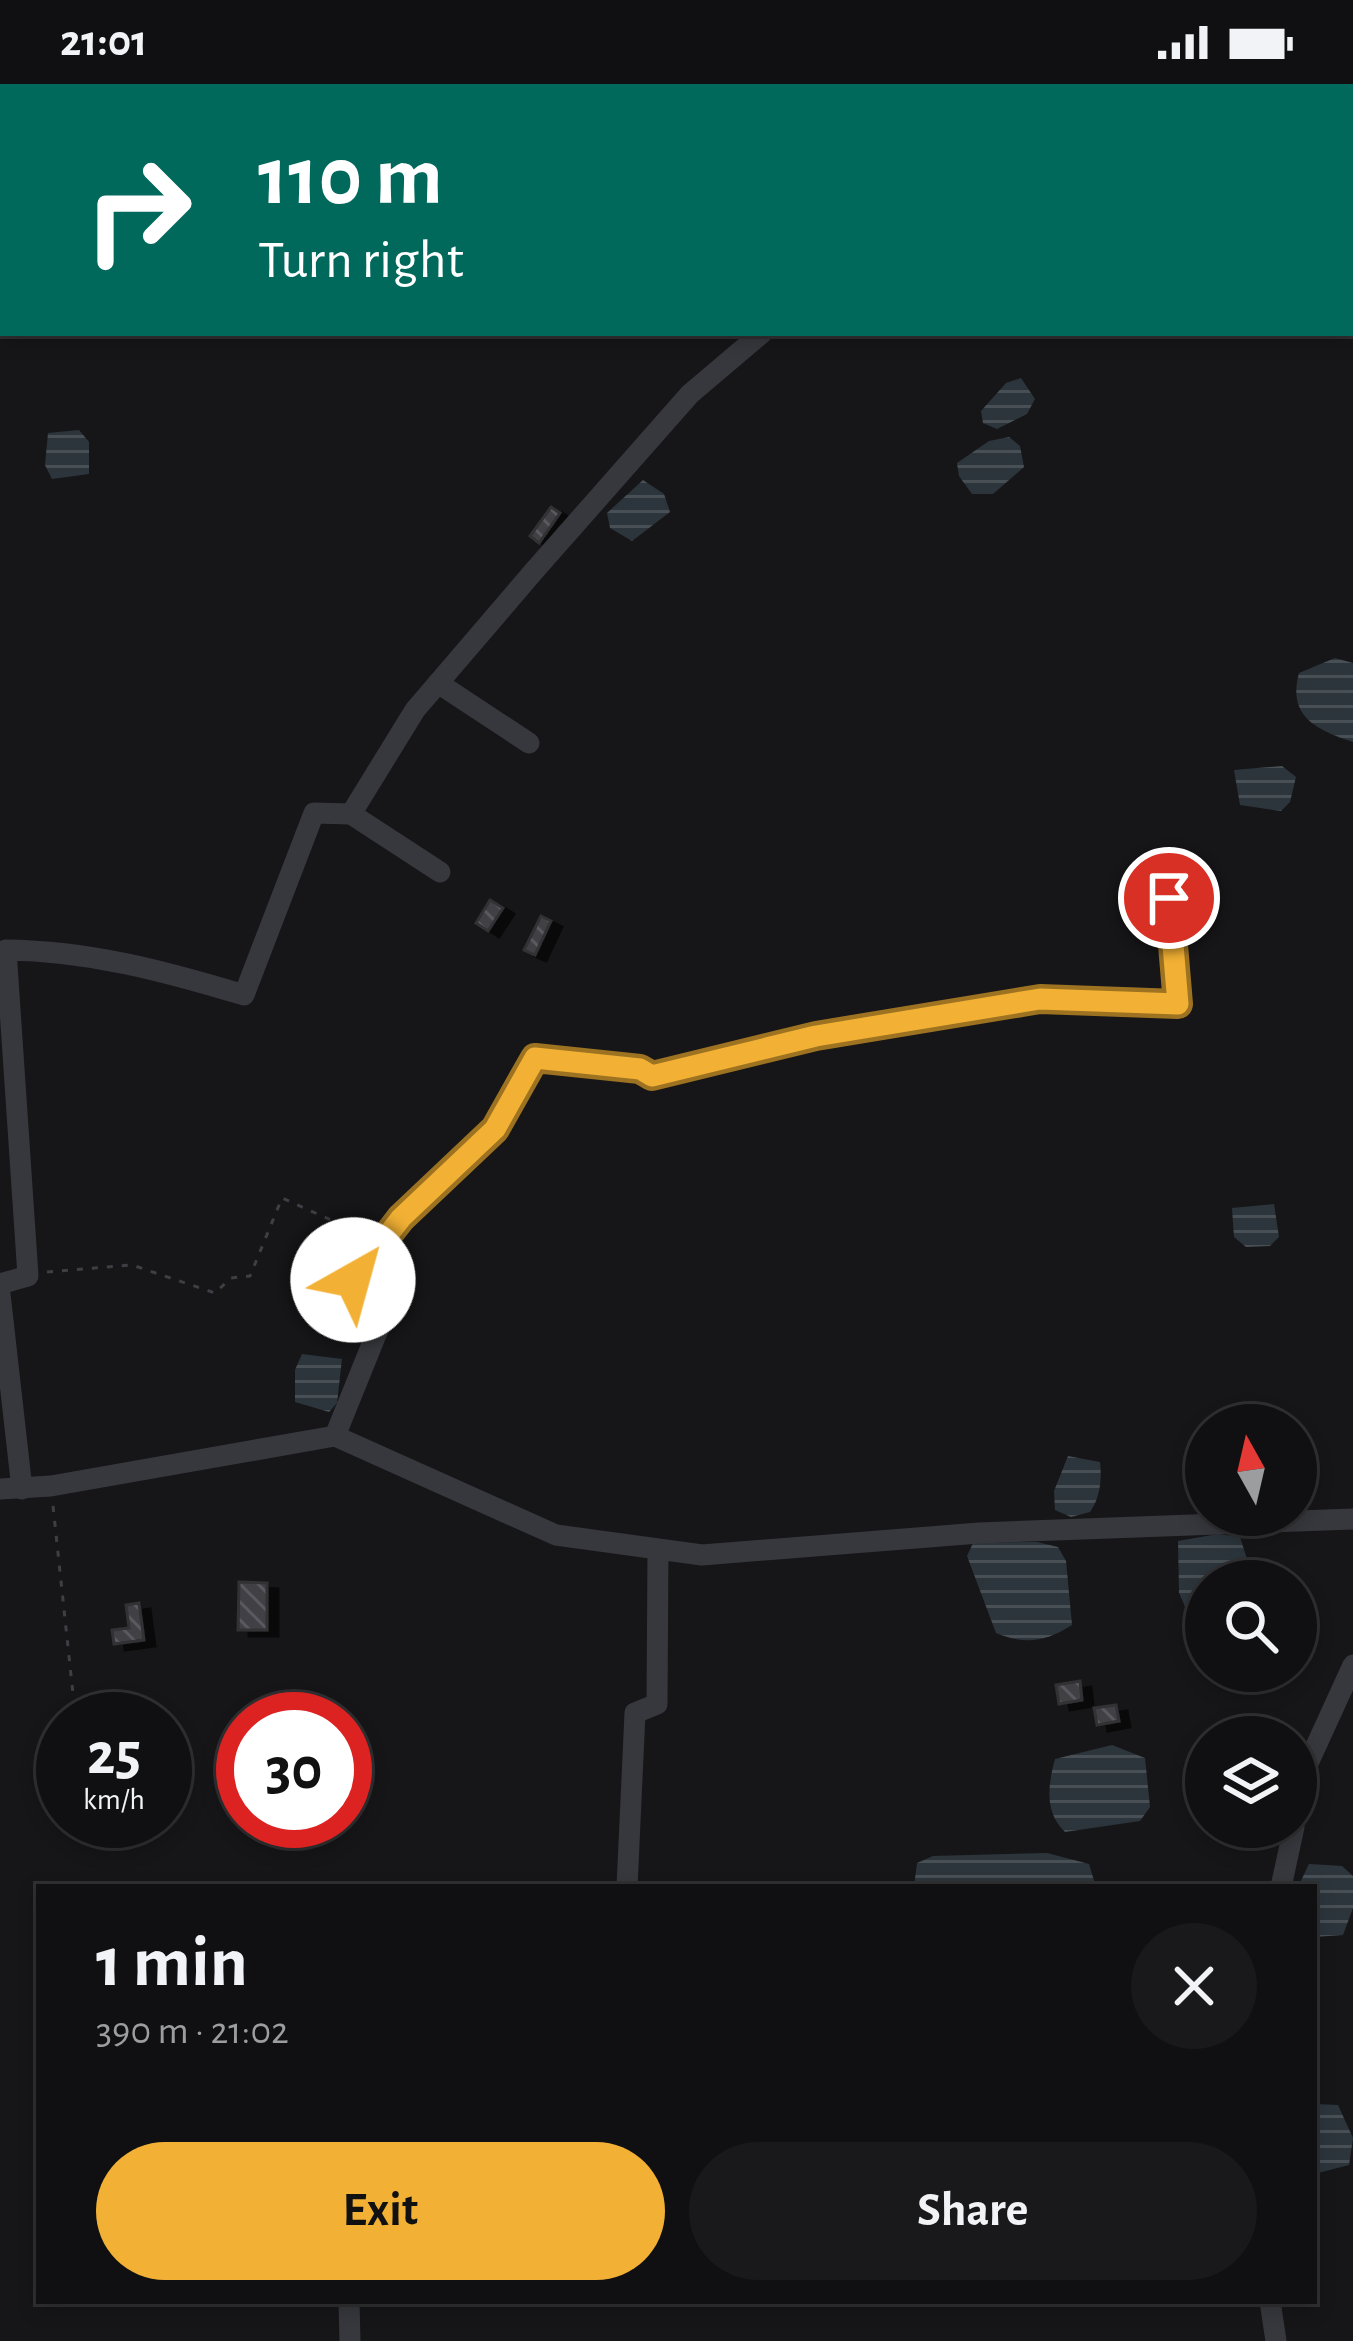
<!DOCTYPE html>
<html lang="en">
<head>
<meta charset="utf-8">
<style>
  :root { --surface:#101012; --page:#19191b; --text:#f1f3f6; --muted:#9c9d9f; --line:#303032; --accent:#f2b134 }
  body { margin:0; font-family:"Alegreya Sans",sans-serif; background:var(--page); color:var(--text); height:100vh; display:flex; flex-direction:column; font-size:45px; white-space:nowrap }
  * { box-sizing:border-box; margin:0 }
  p { font-size:39px; color:var(--muted) }
  .icon { flex:none; width:66px; height:66px; fill:none; stroke:currentColor; stroke-width:2; stroke-linecap:round; stroke-linejoin:round }
  .map { position:relative; flex:1; overflow:hidden }
  .panel { position:absolute; left:36px; top:1800px; width:1281px; height:420px; display:flex; flex-direction:column; background:var(--surface); border-radius:0px; box-shadow:0 6px 18px #0003,0 0 0 3px var(--line) }
  .panel>* { flex:none }
  .top-card { position:absolute; left:0px; top:0px; width:1353px; height:252px; box-shadow:0 6px 18px #0003,0 0 0 3px var(--line); background:#00695c; color:#fff; overflow:hidden }
  .needle { width:78px; rotate:352deg }
  .buttons { position:absolute; left:1185px; top:1320px; display:grid; gap:24px }
  .buttons a { display:grid; place-items:center; width:132px; height:132px; border-radius:50%; background:var(--surface); box-shadow:0 6px 18px #0003,0 0 0 3px var(--line); font-size:60px }
  .speed { position:absolute; left:36px; top:1608px; display:flex; gap:24px; font-size:60px; font-weight:700; text-align:center }
  .speed>* { display:grid; place-content:center; width:156px; height:156px; border-radius:50%; background:var(--surface); box-shadow:0 6px 18px #0003,0 0 0 3px var(--line); line-height:1 }
  .speed small { font-size:30px; font-weight:400 }
  .speed .limit { border:18px solid #d22; background:#fff; color:#111 }
  .pin { position:absolute; display:grid; place-items:center; width:102px; height:102px; color:#fff; margin:-51px; border:6px solid #fff; border-radius:50%; box-shadow:0 3px 12px #0007 }
  .me { position:absolute; width:132px; margin:-66px; rotate:38deg; stroke-linejoin:round; filter:drop-shadow(0 0 9px #0008) }
  .turn { display:flex; align-items:center; gap:42px; height:252px; padding:0 60px; font-size:54px }
  .turn .icon { width:156px; height:156px; stroke-width:2.5 }
  .turn b { display:block; font-size:84px; line-height:102px }
  .round { display:grid; place-items:center; flex:none; width:126px; height:126px; border-radius:63px; background:var(--page) }
  .overview { display:flex; align-items:center; justify-content:space-between; height:204px; padding:0 60px }
  h1 { font-size:72px; font-weight:700; line-height:90px }
  .action { display:flex; gap:24px; margin-top:auto; padding:24px 60px }
  .action a { flex:1; height:138px; border-radius:72px; background:var(--accent); color:#111; font-size:48px; font-weight:700; line-height:138px; text-align:center }
  .action a+a { background:var(--page); color:var(--text) }
  .status { display:flex; justify-content:space-between; align-items:center; height:84px; padding:0 60px; background:var(--surface); direction:ltr }
  .status svg { height:33px; fill:currentColor }
  .map>svg:first-child { display:block }
</style>
</head>
<body>
<div class="status"><b>21:01</b><svg viewBox="0 0 49 12"><path d="M0 12V9h3v3zM5 12V6h3v6zM10 12V3h3v9zM15 12V0h3v12zM26 1h20v11H26zM47 4h2v5h-2z"/></svg></div>
<div class="map">
<svg width="1353" height="2257" viewBox="0 0 1353 2257">
  <defs>
    <pattern id="water-rules" width="6" height="5" patternUnits="userSpaceOnUse" patternTransform="scale(3)"><rect width="6" height="5" fill="#2c353c"/><path d="M0 2.5h6" fill="none" stroke="#485056"/></pattern>
    <pattern id="building-back-hatch" width="6" height="6" patternUnits="userSpaceOnUse" patternTransform="scale(3)"><rect width="6" height="6" fill="#404145"/><path d="M-1 5l2 2M0 0l6 6M5-1l2 2" fill="none" stroke="#595a5e"/></pattern>
    <filter id="shadow"><feDropShadow dx="11" dy="6" stdDeviation="0" flood-color="#0009"/></filter>
  </defs>
  <rect width="100%" height="100%" fill="#161618"/>
  <!-- water -->
  <g fill="url(#water-rules)">
    <path d="M1021,294L1035,315L1027,330L997,345L983,339L981,327L1006,299Z"/>
    <path d="M79,346L89,358V390L52,395L45,381L48,349Z"/>
    <path d="M1009,353L1020,362L1024,383L993,410H972L959,392L957,379L989,357Z"/>
    <path d="M643,396L664,410L670,428L632,457L610,444L607,429Z"/>
    <path d="M1335,574L1353,579V658C1317,646 1287,633 1299,589Z"/>
    <path d="M1282,682L1296,693L1290,718L1281,727L1240,721L1234,686Z"/>
    <path d="M1274,1120L1279,1153L1270,1162L1246,1163L1234,1153L1232,1124Z"/>
    <path d="M302,1270L342,1275L337,1319L329,1328L295,1318V1286Z"/>
    <path d="M1068,1372L1100,1378C1102,1396 1100,1414 1090,1428L1071,1433L1055,1426L1054,1407Z"/>
    <path d="M1218,1450L1240,1453L1254,1497H1206V1543L1194,1542L1179,1509L1178,1457Z"/>
    <path d="M1037,1458L1058,1463L1066,1477L1072,1541C1045,1558 1025,1561 996,1549L967,1472L973,1459Z"/>
    <path d="M1112,1661L1145,1674L1150,1723L1140,1737L1065,1748C1044,1728 1048,1701 1055,1675Z"/>
    <path d="M1047,1769L1089,1780L1096,1803H914L917,1779L933,1772Z"/>
    <path d="M1309,1780L1342,1782L1353,1792V1824L1343,1851L1314,1853V1803H1298Z"/>
    <path d="M1314,2020L1338,2021L1353,2054L1349,2081L1314,2090Z"/>
  </g>
  <!-- building -->
  <g fill="url(#building-back-hatch)" stroke="#303034" stroke-width="3" filter="url(#shadow)">
    <path d="M551,423L560,429L539,459L530,452Z"/>
    <path d="M490,816L503,824L488,847L476,839Z"/>
    <path d="M541,832L551,837L535,871L524,866Z"/>
    <path d="M239,1498L267,1499V1546H238Z"/>
    <path d="M139,1519L144,1556L114,1560L112,1546L129,1544L126,1521Z"/>
    <path d="M1080,1597L1082,1616L1059,1620L1056,1601Z"/>
    <path d="M1116,1621L1119,1637L1097,1641L1094,1624Z"/>
  </g>
  <g fill="none" stroke-linecap="round" stroke-linejoin="round">
    <!-- path -->
    <g stroke="#3d3f44" stroke-width="3" stroke-dasharray="6 9" stroke-linecap="butt">
      <path d="M47,1188L132,1181L215,1209L231,1194L250,1192L282,1114L362,1150"/>
      <path d="M53,1422L73,1610"/>
    </g>
    <!-- street -->
    <g stroke="#37383d" stroke-width="21">
      <path d="M1350,131L1353,132"/>
      <path d="M438,599L529,659"/>
      <path d="M351,730L440,788"/>
      <path d="M0,1200L28,1192L6,866C90,867 164,887 244,911L314,729L351,730L415,626L534,487L690,310L762,249"/>
      <path d="M0,1210L22,1405"/>
      <path d="M335,1352L390,1216L353,1196L401,1134L495,1045L535,974L640,985L652,992L816,952L1040,915L1178,920L1169,814"/>
      <path d="M0,1405L51,1402L335,1352L556,1451L702,1471L979,1449L1353,1435"/>
      <path d="M1296,1732L1305,1686L1353,1581"/>
      <path d="M627,1803L635,1629L657,1620L658,1465"/>
      <path d="M1281,1803L1294,1743"/>
      <path d="M349,2217L350,2257"/>
      <path d="M1270,2217L1276,2257"/>
    </g>
  </g>
  <g fill="none" stroke-linecap="round" stroke-linejoin="round">
    <defs>
      <path id="route" d="M353,1196L401,1134L495,1045L535,974L640,985L652,992L816,952L1040,915L1178,920L1169,814"/>
    </defs>
    <!-- route casing -->
    <use href="#route" stroke="#9d7322" stroke-width="30"/>
    <!-- route -->
    <use href="#route" stroke="#f2b134" stroke-width="21"/>
  </g>
</svg>
<div class="buttons">
<a><svg class="needle" viewBox="-14 -14 28 28"><path d="M0-13l5 13h-10z" fill="#e53935"/><path d="M0 13l5-13h-10z" fill="#9c9d9f"/></svg></a>
<a><svg class="icon" aria-label="search" viewBox="0 0 24 24"><circle cx="10" cy="10" r="6"/><path d="M15 15l6 6"/></svg></a>
<a><svg class="icon" aria-label="layers" viewBox="0 0 24 24"><path d="M12 4l9 5-9 5-9-5zM3 14l9 5 9-5"/></svg></a>
</div>
<div class="speed"><div>25<small>km/h</small></div><div class="limit">30</div></div>
<div class="pin" style="left:1169px;top:814px;background:#d93025"><svg class="icon" aria-label="arrive" viewBox="0 0 24 24"><path d="M6 21V4h12l-3 4 3 4H6"/></svg></div>
<svg class="me" style="left:353px;top:1196px" viewBox="-20 -20 40 40"><circle r="19" fill="#fff"/><path d="M0-13L10 11 0 6-10 11z" fill="#f2b134"/></svg>
<div class="top-card">
<div class="turn"><svg class="icon" aria-label="right" viewBox="0 0 24 24"><path d="M7 20v-9h11M14 6l5 5-5 5"/></svg><div><b>110 m</b>Turn right</div></div>
</div>
<section class="panel">
<div class="overview"><div><h1>1 min</h1><p>390 m · 21:02</p></div><a class="round"><svg class="icon" aria-label="close" viewBox="0 0 24 24"><path d="M6 6l12 12M18 6L6 18"/></svg></a></div>
<div class="action"><a>Exit</a><a>Share</a></div>
</section>
</div>
</body>
</html>
